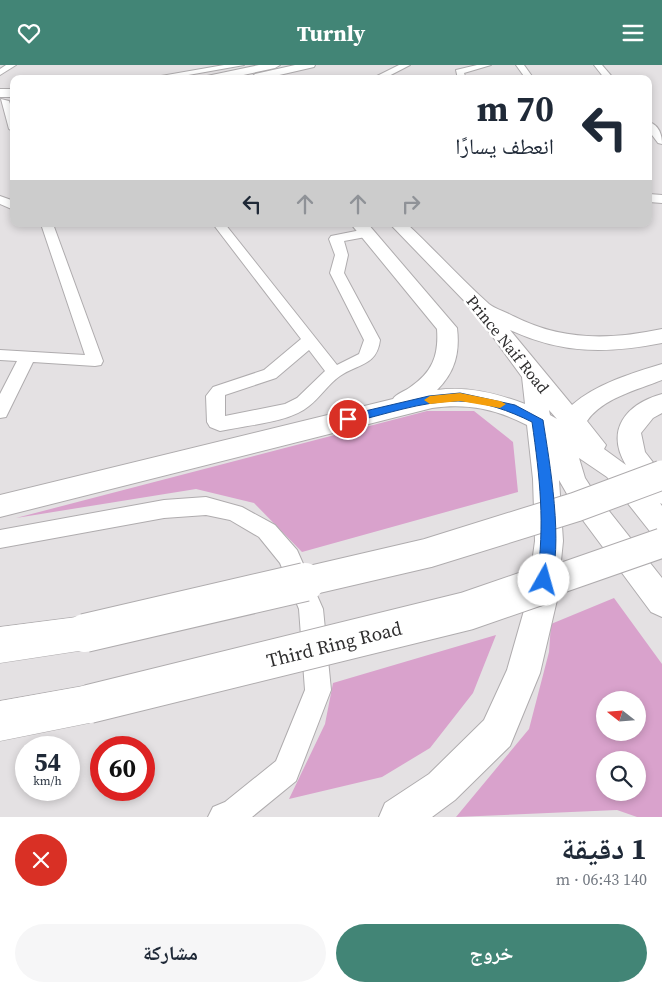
<!DOCTYPE html>
<html lang="ar">
<head>
<meta charset="utf-8">
<style>
  :root { --surface:#fff; --page:#f6f6f7; --text:#1f2937; --muted:#747a83; --accent:#428576 }
  body { margin:0; font-family:"Source Serif 4","Noto Naskh Arabic",serif; background:var(--page); color:var(--text); direction:rtl; height:100vh; display:flex; flex-direction:column; font-size:19px; white-space:nowrap }
  * { box-sizing:border-box; margin:0 }
  p { font-size:16px; color:var(--muted) }
  .icon { flex:none; width:28px; height:28px; fill:none; stroke:currentColor; stroke-width:2; stroke-linecap:round; stroke-linejoin:round }
  .map { position:relative; height:752px; overflow:hidden; direction:ltr }
  .side { display:flex; flex-direction:column; background:var(--surface); flex:1 }
  .side>* { flex:none }
  .banner { position:absolute; left:10px; top:10px; width:642px; height:152px; border-radius:10px; box-shadow:0 2px 8px #0003; direction:rtl; background:#fff; color:var(--text); overflow:hidden }
  .needle { width:32px; rotate:287deg }
  .fabs { position:absolute; left:596px; top:626px; display:grid; gap:10px }
  .fabs a { display:grid; place-items:center; width:50px; height:50px; border-radius:50%; background:var(--surface); box-shadow:0 2px 8px #0003; font-size:25px }
  .speed { position:absolute; left:15px; top:671px; display:flex; gap:10px; font-size:25px; font-weight:700; text-align:center }
  .speed>* { display:grid; place-content:center; width:65px; height:65px; border-radius:50%; background:var(--surface); box-shadow:0 2px 8px #0003; line-height:1 }
  .speed small { font-size:12px; font-weight:400 }
  .speed .limit { border:8px solid #d22; background:#fff; color:#111 }
  .pin { position:absolute; display:grid; place-items:center; width:42px; height:42px; color:#fff; margin:-21px; border:2px solid #fff; border-radius:50%; box-shadow:0 1px 5px #0007 }
  .me { position:absolute; width:55px; margin:-28px; rotate:7deg; stroke-linejoin:round; filter:drop-shadow(0 0 4px #0008) }
  .turn { display:flex; align-items:center; gap:18px; height:105px; padding:0 15px; font-size:22px }
  .turn .icon { width:65px; height:65px; stroke-width:2.5 }
  .turn b { display:block; font-size:35px; line-height:42px }
  .lanes { display:flex; align-items:center; height:48px; padding:0 15px; background:#0003; justify-content:center; gap:25px; direction:ltr }
  .lanes .off { opacity:.35 }
  .round { display:grid; place-items:center; flex:none; width:52px; height:52px; border-radius:26px; background:var(--page) }
  .overview { display:flex; align-items:center; justify-content:space-between; height:85px; padding:0 15px }
  h1 { font-size:30px; font-weight:700; line-height:38px }
  .action { display:flex; gap:10px; margin-top:auto; padding:10px 15px }
  .action a { flex:1; height:58px; border-radius:30px; background:var(--accent); color:#fff; font-size:20px; font-weight:700; line-height:58px; text-align:center }
  .action a+a { background:var(--page); color:var(--text) }
  header { display:flex; justify-content:space-between; align-items:center; height:65px; padding:0 15px; background:var(--accent); color:#fff; font-size:22px; font-weight:700 }
  .map>svg:first-child { display:block }
</style>
</head>
<body>
<header><svg class="icon" aria-label="menu" viewBox="0 0 24 24"><path d="M4 6h16M4 12h16M4 18h16"/></svg>Turnly<svg class="icon" aria-label="heart" viewBox="0 0 24 24"><path d="M12 20l-8-8c-3-5 5-10 8-4 3-6 11-1 8 4z"/></svg></header>
<div class="map">
<svg width="662" height="752" viewBox="0 0 662 752">
  <rect width="100%" height="100%" fill="#e4e1e3"/>
  <!-- green -->
  <g fill="#d9a2cc" fill-rule="evenodd">
    <path d="M427,346H474L513,377L518,427L302,487L254,438L196,424L16,453Z"/>
    <path d="M614,533L662,599V752H637L617,745L456,752L529,664L549,587L551,559ZM605,635H638V668H605ZM605,695H638V728H605Z"/>
    <path d="M496,570L473,628L430,683L382,712L289,734L325,659L333,618Z"/>
  </g>
  <g fill="none" stroke-linecap="round" stroke-linejoin="round">
    <defs>
      <g id="minor">
        <path d="M6,0H16L0,10V4Z"/>
        <path d="M224,0H244L166,14H144Z"/>
        <path d="M399,0H410L383,14H371Z"/>
        <path d="M477,0H491L464,8L466,14H458L456,5Z"/>
        <path d="M516,0H524L534,14H526Z"/>
        <path d="M594,0H602L614,14H605Z"/>
        <path d="M1,34L9,36L14,50V67L9,64Z"/>
        <path d="M649,57C659,60 662,70 662,79L658,78L649,66Z"/>
        <path d="M649,129L662,130V138L649,137Z"/>
        <path d="M0,131L14,136V145L0,139Z"/>
        <path d="M41,159H53L103,296L101,300L95,301L33,297L6,352L0,353V329L17,296L0,295V285L85,290Z"/>
        <path d="M213,159H225L337,300L359,289L364,275L330,208L335,190L329,174L331,171L366,164L371,165L372,168L371,171L344,176L348,190L344,208L380,275C377,301 357,299 340,311C328,319 320,333 309,341C289,358 246,360 220,366L210,362L207,357L206,331L213,322L264,305L301,274ZM309,285L325,306L297,333L285,339L225,351V330L276,313Z"/>
        <path d="M206,432L242,442L275,460L297,485L323,544L331,625L296,716L252,752H208L213,742L225,737L276,696L305,625L299,544L280,498L259,472L230,455L206,450L164,453L0,483V465L164,435Z"/>
      </g>
      <g id="major">
        <path d="M259,0H280L275,3L225,14H201L207,11Z"/>
        <path d="M295,0H315L314,2L262,14L255,13L253,11L255,9Z"/>
        <rect x="0" y="24" width="14" height="8"/>
        <path d="M351,159H368L457,263C460,288 455,307 437,325C467,321 496,328 525,339L522,312L474,246L390,159H407C435,185 461,214 489,239C495,244 506,247 513,251C562,276 610,275 662,264V278C606,289 563,289 510,265L572,340C596,319 632,308 662,299V315C637,325 603,333 587,356L606,380L604,384L626,400C605,365 626,339 662,329V348L653,353L641,368L645,387L662,409V439L660,438L662,441V473L652,469L607,412L579,393L585,413L594,427L662,513V552L651,547L579,450L559,415L563,476L557,535L540,608L510,681L455,735L432,752H379L385,738L429,709L484,655L507,605L527,535L535,476L533,414L527,360C496,344 467,338 432,343L0,452V430L393,334C396,329 403,327 409,323C432,308 439,291 437,264ZM549,345L557,354L550,350Z"/>
      </g>
      <g id="highway">
        <path d="M85,551L98,556L103,568L98,580L85,585L0,598V562Z"/>
        <path d="M89,620L103,625L108,639L103,653L89,658L0,676V636Z"/>
      </g>
    </defs>
    <!-- minor casing -->
    <use href="#minor" stroke="#afacae" stroke-width="2"/>
    <!-- major casing -->
    <use href="#major" stroke="#afacae" stroke-width="2"/>
    <!-- highway casing -->
    <use href="#highway" stroke="#afacae" stroke-width="1"/>
    <!-- minor -->
    <use href="#minor" fill="#fff" fill-rule="evenodd"/>
    <!-- major -->
    <use href="#major" fill="#fff" fill-rule="evenodd"/>
    <!-- highway -->
    <use href="#highway" fill="#fff" fill-rule="evenodd"/>
    <defs>
      <g id="highway-bridge-far1">
        <path d="M299,518L428,488L576,442L662,410"/>
        <path d="M547,518L662,478"/>
      </g>
      <g id="highway-bridge">
        <path d="M85,568L305,517"/>
        <path d="M89,639L467,546L551,517"/>
      </g>
    </defs>
    <!-- highway-bridge-far1 casing -->
    <use href="#highway-bridge-far1" stroke="#afacae" stroke-width="31" stroke-linecap="butt"/>
    <!-- highway-bridge casing -->
    <use href="#highway-bridge" stroke="#afacae" stroke-width="40" stroke-linecap="butt"/>
    <!-- highway-bridge-far1 -->
    <use href="#highway-bridge-far1" stroke="#fff" stroke-width="29"/>
    <!-- highway-bridge -->
    <use href="#highway-bridge" stroke="#fff" stroke-width="38"/>
  </g>
  <!-- route -->
  <path fill="#1a73e8" stroke="#114b97" d="M460,328L515,340L543,355C549,394 565,484 549,520L544,522L539,520L537,515C545,459 540,413 532,357C510,346 483,336 458,336C422,336 384,350 348,358L343,354L348,350L429,331Z"/>
  <!-- slow -->
  <path fill="#f59e0b" d="M460,328L500,336L506,339L500,343L460,336L430,339L424,335L430,331Z"/>
  <g text-anchor="middle" stroke-width="5" stroke-linejoin="round" paint-order="stroke">
    <!-- street labels -->
    <g font-size="16" fill="#2f2e2f" stroke="#fff">
      <text transform="translate(508 279) rotate(51)" y="6">Prince Naif Road</text>
    </g>
    <!-- near-street labels -->
    <g font-size="19" fill="#2f2e2f" stroke="#fff">
      <text transform="translate(334 579) rotate(-14)" y="7">Third Ring Road</text>
    </g>
  </g>
</svg>
<div class="fabs">
<a><svg class="needle" viewBox="-14 -14 28 28"><path d="M0-13l5 13h-10z" fill="#e53935"/><path d="M0 13l5-13h-10z" fill="#747a83"/></svg></a>
<a><svg class="icon" aria-label="search" viewBox="0 0 24 24"><circle cx="10" cy="10" r="6"/><path d="M15 15l6 6"/></svg></a>
</div>
<div class="speed"><div>54<small>km/h</small></div><div class="limit">60</div></div>
<div class="pin" style="left:348px;top:354px;background:#d93025"><svg class="icon" aria-label="arrive" viewBox="0 0 24 24"><path d="M6 21V4h12l-3 4 3 4H6"/></svg></div>
<svg class="me" style="left:544px;top:515px" viewBox="-20 -20 40 40"><circle r="19" fill="#fff"/><path d="M0-13L10 11 0 6-10 11z" fill="#1a73e8"/></svg>
<div class="banner">
<div class="turn"><svg class="icon" aria-label="left" viewBox="0 0 24 24"><path d="M17 20v-9H6M10 6l-5 5 5 5"/></svg><div><b>70 m</b>انعطف يسارًا</div></div>
<div class="lanes"><svg class="icon" aria-label="left" viewBox="0 0 24 24"><path d="M17 20v-9H6M10 6l-5 5 5 5"/></svg><svg class="icon off" aria-label="ahead" viewBox="0 0 24 24"><path d="M12 20V5M6 11l6-6 6 6"/></svg><svg class="icon off" aria-label="ahead" viewBox="0 0 24 24"><path d="M12 20V5M6 11l6-6 6 6"/></svg><svg class="icon off" aria-label="right" viewBox="0 0 24 24"><path d="M7 20v-9h11M14 6l5 5-5 5"/></svg></div>
</div>
</div>
<section class="side">
<div class="overview"><div><h1>1 دقيقة</h1><p>140 m · 06:43</p></div><a class="round" style="background:#d93025;color:#fff"><svg class="icon" aria-label="close" viewBox="0 0 24 24"><path d="M6 6l12 12M18 6L6 18"/></svg></a></div>
<div class="action"><a>خروج</a><a>مشاركة</a></div>
</section>
</body>
</html>
